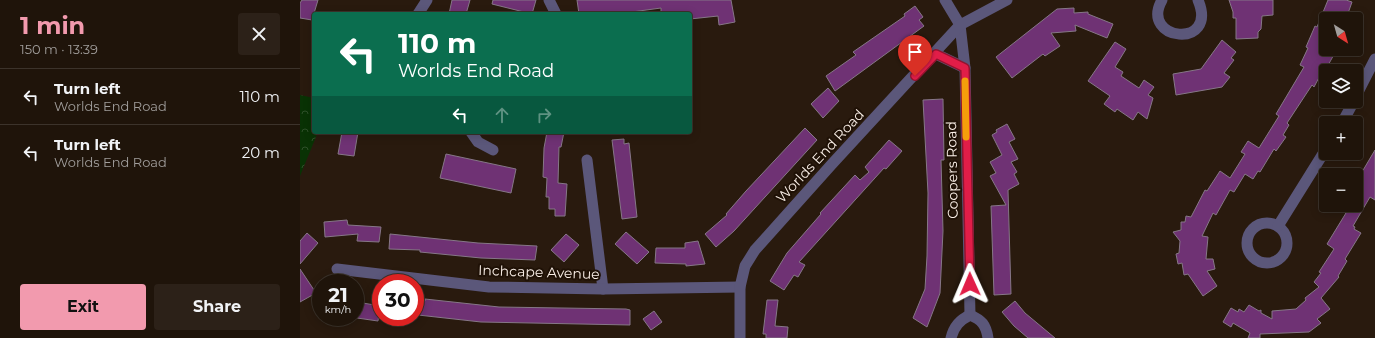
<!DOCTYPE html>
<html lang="en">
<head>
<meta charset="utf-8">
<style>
  :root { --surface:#1f140a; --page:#2c2118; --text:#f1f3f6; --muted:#a19e9c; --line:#3c332b; --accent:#f29aae }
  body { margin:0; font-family:Montserrat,sans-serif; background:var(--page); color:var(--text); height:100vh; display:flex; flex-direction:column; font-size:15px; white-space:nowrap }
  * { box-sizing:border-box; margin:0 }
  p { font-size:13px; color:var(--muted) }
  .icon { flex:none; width:22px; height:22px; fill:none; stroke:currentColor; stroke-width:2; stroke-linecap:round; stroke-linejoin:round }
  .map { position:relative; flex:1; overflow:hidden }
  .details { display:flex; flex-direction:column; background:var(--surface); width:300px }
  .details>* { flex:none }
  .hud { position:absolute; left:12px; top:12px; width:380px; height:122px; border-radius:4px; box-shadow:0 2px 10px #0003,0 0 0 1px var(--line); background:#0b6e4f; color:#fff; overflow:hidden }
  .needle { width:26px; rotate:143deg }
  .controls { position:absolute; left:1019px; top:12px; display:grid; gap:8px }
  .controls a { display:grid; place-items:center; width:44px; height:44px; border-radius:4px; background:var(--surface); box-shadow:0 2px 10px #0003,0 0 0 1px var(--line); font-size:20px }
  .speed { position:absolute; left:12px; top:274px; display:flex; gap:8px; font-size:20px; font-weight:700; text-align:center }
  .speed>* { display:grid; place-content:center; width:52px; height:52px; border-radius:50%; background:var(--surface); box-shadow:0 2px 10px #0003,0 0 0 1px var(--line); line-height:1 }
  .speed small { font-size:10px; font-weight:400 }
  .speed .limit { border:6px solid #d22; background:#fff; color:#111 }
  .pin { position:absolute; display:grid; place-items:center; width:34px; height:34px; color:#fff; margin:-41px -17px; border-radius:50% 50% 50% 0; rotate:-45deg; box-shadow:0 0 4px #0007 }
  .pin .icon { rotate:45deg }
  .me { position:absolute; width:44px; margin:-22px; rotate:359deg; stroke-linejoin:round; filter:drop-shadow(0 0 3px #0008) }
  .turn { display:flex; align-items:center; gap:14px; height:84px; padding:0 20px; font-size:18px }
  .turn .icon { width:52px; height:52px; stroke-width:2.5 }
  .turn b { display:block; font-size:28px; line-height:34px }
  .lanes { display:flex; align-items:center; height:38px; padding:0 20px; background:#0003; justify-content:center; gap:20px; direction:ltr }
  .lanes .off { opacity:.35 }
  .round { display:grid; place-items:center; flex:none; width:42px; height:42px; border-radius:4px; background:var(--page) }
  .summary { display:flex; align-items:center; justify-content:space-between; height:68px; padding:0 20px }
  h1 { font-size:24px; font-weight:700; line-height:30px; color:var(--accent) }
  .cta { display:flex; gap:8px; margin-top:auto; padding:8px 20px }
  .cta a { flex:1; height:46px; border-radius:4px; background:var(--accent); color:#111; font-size:16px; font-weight:700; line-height:46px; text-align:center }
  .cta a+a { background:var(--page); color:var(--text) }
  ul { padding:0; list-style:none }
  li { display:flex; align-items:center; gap:12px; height:56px; padding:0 20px; border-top:1px solid var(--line) }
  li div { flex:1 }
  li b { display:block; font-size:15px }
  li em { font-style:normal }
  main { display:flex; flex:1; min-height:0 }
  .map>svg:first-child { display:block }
</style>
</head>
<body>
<main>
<section class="details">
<div class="summary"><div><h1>1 min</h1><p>150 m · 13:39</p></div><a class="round"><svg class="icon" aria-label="close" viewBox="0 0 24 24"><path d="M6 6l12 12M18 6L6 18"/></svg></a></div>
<ul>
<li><svg class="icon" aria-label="left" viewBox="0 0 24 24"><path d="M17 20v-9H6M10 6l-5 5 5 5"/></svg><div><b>Turn left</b><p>Worlds End Road</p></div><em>110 m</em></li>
<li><svg class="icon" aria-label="left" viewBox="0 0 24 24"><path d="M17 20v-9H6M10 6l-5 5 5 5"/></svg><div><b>Turn left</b><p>Worlds End Road</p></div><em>20 m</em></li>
</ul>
<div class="cta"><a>Exit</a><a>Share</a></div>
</section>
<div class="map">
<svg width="1075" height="338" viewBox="0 0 1075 338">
  <defs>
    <pattern id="park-crowns" width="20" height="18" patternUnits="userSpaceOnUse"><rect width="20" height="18" fill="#093204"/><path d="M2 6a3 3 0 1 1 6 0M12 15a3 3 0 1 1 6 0" fill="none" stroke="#2e5029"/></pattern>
  </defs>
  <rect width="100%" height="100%" fill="#291a0e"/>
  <!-- park -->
  <path fill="url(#park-crowns)" d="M0,95L14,98V132H18L0,176Z"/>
  <!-- building -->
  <g fill="#6f3274" stroke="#867787">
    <path d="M2,0H18L12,20L0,18V3Z"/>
    <path d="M152,0H170L166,14H149Z"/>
    <path d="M193,0H236L232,14L192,4Z"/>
    <path d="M277,0H431L435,22L419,25L418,16L390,19V14H361V8L317,14H279Z"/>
    <path d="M929,0H973V15L962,16L961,29L958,32V38L936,39V18H933V12Z"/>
    <path d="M1028,0H1046L1052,2L1046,19H1026V49H1037L1026,69L1024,68L1014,87L1012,85L987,123L989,125L983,135L986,137L976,151L974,149L960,172L958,171L953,179L945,174L934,192L930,190L916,215L913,213L902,236L908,237L906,259H913L915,269L907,271L917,286L903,296L888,274L884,275L882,263L878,264L876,254L879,253L880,241L873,232L881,230V222H885L886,216L891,217L905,190L907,191L920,171L930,178L945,154L941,152L948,141L959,148L979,116L976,114L1004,67L1000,65L1008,48L1006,47L1015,26L1017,27Z"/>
    <path d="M615,6L623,17L619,20L624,26L535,91L526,76L556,55L553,52L605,16L604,14Z"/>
    <path d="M774,8V13L788,12V14L813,24L807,38L775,25L776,31L751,33L760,46L745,56L743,54L712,78L696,57L757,9Z"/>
    <path d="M922,40L936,52L931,58L934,60L924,73L930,77L922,87L876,95L873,74L901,69Z"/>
    <path d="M815,42L826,49L815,67L823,72L821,76L839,88L844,80L854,87L848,95L853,98L847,119L838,112L833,120L817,109L815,112L804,104L810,96L788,81Z"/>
    <path d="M528,88L539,101L523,118L511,104Z"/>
    <path d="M643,99L644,160H641L643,231L640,293L627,327L613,318L625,289L627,256L628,193L623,100Z"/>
    <path d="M707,124L715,139L709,142L718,159L711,162L717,172L714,174L719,184L708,190L711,294L694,295L691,206L706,205L690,176L696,173L690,162L702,155L692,135L697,132L696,130Z"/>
    <path d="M505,128L517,140L434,231L416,247L405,234L427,215L426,214L446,191Z"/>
    <path d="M42,132H58L54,156L38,154Z"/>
    <path d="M247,132H264L261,147H259L258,183L267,184L265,216H255V209H249V197H246L247,178L243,177L244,148Z"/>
    <path d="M324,139V144L329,143L337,217L322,219L312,140Z"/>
    <path d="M589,140L602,151L586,169L584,168L499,262L505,265L498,277L494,275L484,290L470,281L487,253L521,214L520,213L555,175L560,180L569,172L565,167Z"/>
    <path d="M1075,150V200L1070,197L1053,226L1055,227L1054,229L1061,233L1045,259L1047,261L1038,276L1039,277L1021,298L1030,309L1017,319L1021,323L1009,332L960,334V338H948L950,333L933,323L931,327L923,322L931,308L938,312L939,309L944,312L949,305L959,311L961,310V313L972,319V311L996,309L1006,300L1005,298L1019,287L1014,282L1021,273L1019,272L1034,249L1027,244L1046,213L1032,205H1056V176L1060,170L1062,172Z"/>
    <path d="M146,154L216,169L211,193L140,178Z"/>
    <path d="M47,220L48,225L81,227L79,242L57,241L58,234L25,237L24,222Z"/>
    <path d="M326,232L349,252L337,264L315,244Z"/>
    <path d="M7,233L18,243L0,264V241Z"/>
    <path d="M90,234L178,243L237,246L235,260L181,258L120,252V250L89,249Z"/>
    <path d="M266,234L279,245L264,262L251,250Z"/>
    <path d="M398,241L405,264L386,266V264L355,263L356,248H385V243Z"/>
    <path d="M0,269L16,293L0,302Z"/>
    <path d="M125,299L199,307L326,309L330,310V325L181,322L118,315L120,300L125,301Z"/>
    <path d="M467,300H478L475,326L488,327L487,338H466V334H463Z"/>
    <path d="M715,301L725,313L755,338H728L714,326L702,312Z"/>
    <path d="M63,303L80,306L78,321L57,318L59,304Z"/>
    <path d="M354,311L362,322L351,330L343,319Z"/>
  </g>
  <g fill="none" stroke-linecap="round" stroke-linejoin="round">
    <!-- minor -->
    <g stroke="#5b577a" stroke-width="11">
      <path d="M249,0L256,14"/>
      <path d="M645,0L660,25L665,68L670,315"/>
      <path d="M862,0C839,41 919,50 898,0"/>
      <path d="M118,14L127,0"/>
      <path d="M636,54L665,68"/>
      <path d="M1056,96L1075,59"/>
      <path d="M1042,123L1054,101"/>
      <path d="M171,132L178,142L193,150"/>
      <path d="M287,160L303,289"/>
      <circle cx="967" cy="243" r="20"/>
      <path d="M978,226L1026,149"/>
      <path d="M37,269L189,287L303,289L440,287"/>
      <path d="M440,338V287L445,266L455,250L532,164L660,25L707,0"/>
      <path d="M651,338C654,326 660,320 670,315C682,320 686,325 688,338"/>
    </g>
  </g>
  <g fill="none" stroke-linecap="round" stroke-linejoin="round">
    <defs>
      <path id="route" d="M615,76L636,54L665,68L670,284"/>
    </defs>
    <!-- route casing -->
    <use href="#route" stroke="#92132f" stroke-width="10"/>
    <!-- route -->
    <use href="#route" stroke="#e11d48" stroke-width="7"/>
    <!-- slow -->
    <path stroke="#f59e0b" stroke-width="7" d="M665,81L666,137"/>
  </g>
  <g text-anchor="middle" stroke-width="4" stroke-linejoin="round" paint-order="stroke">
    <!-- street labels -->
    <g font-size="14" fill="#faefe7" stroke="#1f1106">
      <text transform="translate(520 156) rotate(-47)" y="5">Worlds End Road</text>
      <text transform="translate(652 170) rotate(-91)" y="5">Coopers Road</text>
      <text transform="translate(239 272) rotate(2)" y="5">Inchcape Avenue</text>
    </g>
  </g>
</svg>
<div class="controls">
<a><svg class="needle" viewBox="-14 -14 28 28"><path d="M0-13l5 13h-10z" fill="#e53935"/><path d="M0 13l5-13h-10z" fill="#a19e9c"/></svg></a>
<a><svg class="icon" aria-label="layers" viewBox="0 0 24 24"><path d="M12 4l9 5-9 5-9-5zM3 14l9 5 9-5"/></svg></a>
<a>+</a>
<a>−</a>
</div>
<div class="speed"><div>21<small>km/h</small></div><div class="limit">30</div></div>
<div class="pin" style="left:615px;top:76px;background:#d93025"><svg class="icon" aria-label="arrive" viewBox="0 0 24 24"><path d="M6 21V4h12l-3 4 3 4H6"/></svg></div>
<svg class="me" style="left:670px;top:284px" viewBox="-20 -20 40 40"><path d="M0-17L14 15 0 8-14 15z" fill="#e11d48" stroke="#fff" stroke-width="4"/></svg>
<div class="hud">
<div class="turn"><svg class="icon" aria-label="left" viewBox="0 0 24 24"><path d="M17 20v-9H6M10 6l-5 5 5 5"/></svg><div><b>110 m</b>Worlds End Road</div></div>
<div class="lanes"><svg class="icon" aria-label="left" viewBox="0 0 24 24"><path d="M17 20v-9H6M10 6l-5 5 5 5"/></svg><svg class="icon off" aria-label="ahead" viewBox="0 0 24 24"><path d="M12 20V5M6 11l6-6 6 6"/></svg><svg class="icon off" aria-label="right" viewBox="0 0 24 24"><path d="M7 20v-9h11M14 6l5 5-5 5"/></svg></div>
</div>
</div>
</main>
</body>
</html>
